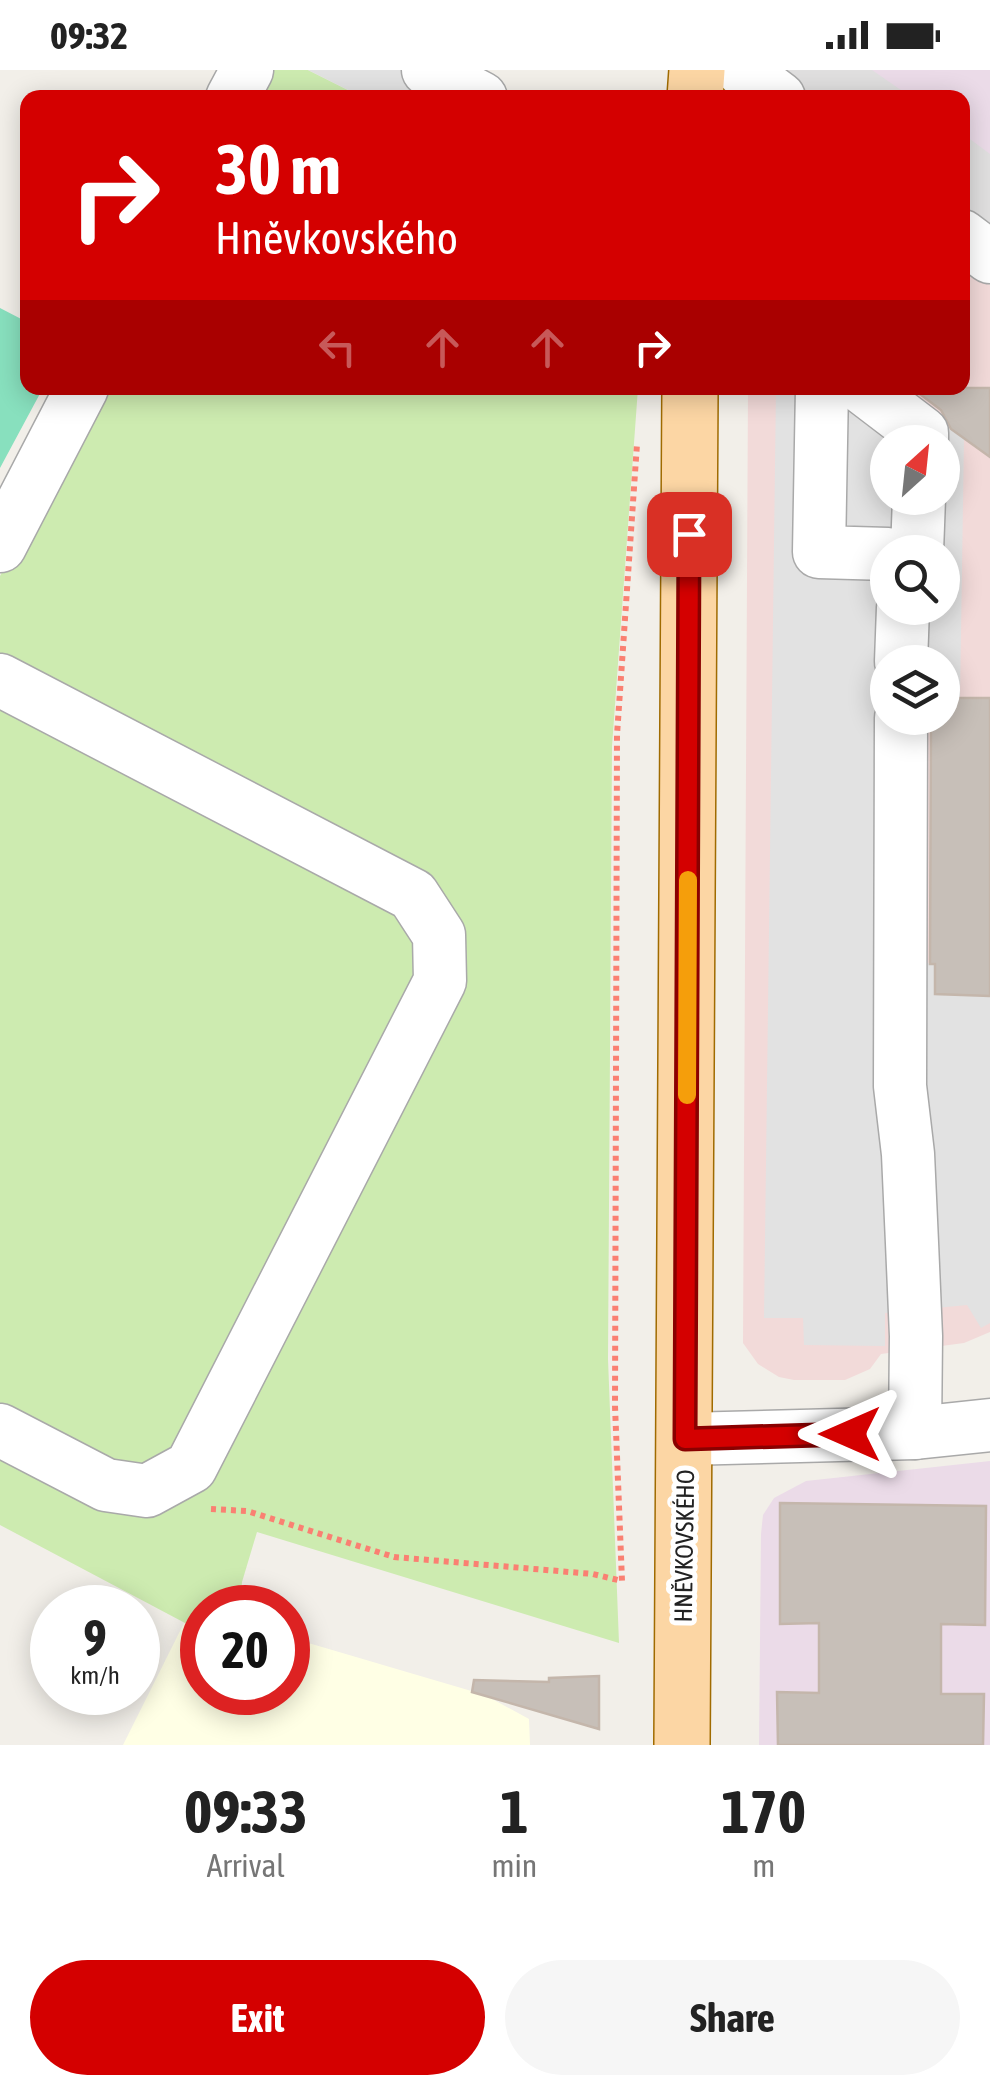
<!DOCTYPE html>
<html lang="en">
<head>
<meta charset="utf-8">
<style>
  :root { --surface:#fff; --page:#f6f6f6; --text:#222; --muted:#767676; --accent:#d40000 }
  body { margin:0; font-family:"Asap Condensed",sans-serif; background:var(--page); color:var(--text); height:100vh; display:flex; flex-direction:column; font-size:38px; white-space:nowrap }
  * { box-sizing:border-box; margin:0 }
  p { font-size:32px; color:var(--muted) }
  .icon { flex:none; width:55px; height:55px; fill:none; stroke:currentColor; stroke-width:2; stroke-linecap:round; stroke-linejoin:round }
  .map { position:relative; height:1675px; overflow:hidden }
  .side { display:flex; flex-direction:column; background:var(--surface); flex:1 }
  .side>* { flex:none }
  .hud { position:absolute; left:20px; top:20px; width:950px; height:305px; border-radius:20px; box-shadow:0 5px 25px #0003; background:#d40000; color:#fff; overflow:hidden }
  .needle { width:65px; rotate:27deg }
  .tools { position:absolute; left:870px; top:355px; display:grid; gap:20px }
  .tools a { display:grid; place-items:center; width:90px; height:90px; border-radius:50%; background:var(--surface); box-shadow:0 5px 25px #0003; font-size:50px }
  .speed { position:absolute; left:30px; top:1515px; display:flex; gap:20px; font-size:50px; font-weight:700; text-align:center }
  .speed>* { display:grid; place-content:center; width:130px; height:130px; border-radius:50%; background:var(--surface); box-shadow:0 5px 25px #0003; line-height:1 }
  .speed small { font-size:25px; font-weight:400 }
  .speed .limit { border:15px solid #d22; background:#fff; color:#111 }
  .pin { position:absolute; display:grid; place-items:center; width:85px; height:85px; color:#fff; margin:-42px; border-radius:20px; box-shadow:0 5px 15px #0006 }
  .me { position:absolute; width:110px; margin:-55px; rotate:270deg; stroke-linejoin:round; filter:drop-shadow(0 0 8px #0008) }
  .turn { display:flex; align-items:center; gap:35px; height:210px; padding:0 30px; font-size:45px }
  .turn .icon { width:130px; height:130px; stroke-width:2.5 }
  .turn b { display:block; font-size:70px; line-height:85px }
  .lanes { display:flex; align-items:center; height:95px; padding:0 30px; background:#0003; justify-content:center; gap:50px; direction:ltr }
  .lanes .off { opacity:.35 }
  .eta { display:flex; justify-content:space-evenly; align-items:center; height:170px; text-align:center }
  .eta b { font-size:60px; font-weight:700; line-height:70px }
  .primary-button { display:flex; gap:20px; margin-top:auto; padding:20px 30px }
  .primary-button a { flex:1; height:115px; border-radius:60px; background:var(--accent); color:#fff; font-size:40px; font-weight:700; line-height:115px; text-align:center }
  .primary-button a+a { background:var(--page); color:var(--text) }
  .status { display:flex; justify-content:space-between; align-items:center; height:70px; padding:0 50px; background:var(--surface); direction:ltr }
  .status svg { height:28px; fill:currentColor }
  .map>svg:first-child { display:block }
</style>
</head>
<body>
<div class="status"><b>09:32</b><svg viewBox="0 0 49 12"><path d="M0 12V9h3v3zM5 12V6h3v6zM10 12V3h3v9zM15 12V0h3v12zM26 1h20v11H26zM47 4h2v5h-2z"/></svg></div>
<div class="map">
<svg width="990" height="1675" viewBox="0 0 990 1675">
  <rect width="100%" height="100%" fill="#f2efe9"/>
  <!-- residential -->
  <path fill="#e0dfdf" d="M740,0H990V215L963,195L962,28H740Z"/>
  <!-- commercial -->
  <path fill="#f2dad9" fill-rule="evenodd" d="M963,195L990,215V1262L964,1273L881,1284L870,1299L845,1310H794L779,1307L758,1294L743,1273L748,318H962ZM888,372H942V428H888ZM888,482H942V538H888ZM888,592H942V648H888Z"/>
  <!-- industrial -->
  <g fill="#ebdbe8">
    <path d="M872,0H990V84L963,64L962,28L911,27Z"/>
    <path d="M990,1391V1675H759L761,1464L763,1445L774,1428L806,1411Z"/>
  </g>
  <!-- education -->
  <path fill="#ffffe5" d="M184,1553L202,1562V1622H288V1567L485,1625L529,1649L530,1675H123Z"/>
  <!-- grass -->
  <g fill="#cdebb0">
    <path d="M263,0H308L362,27L249,28Z"/>
    <path d="M98,318H638L612,676L608,1289L619,1573L257,1462L242,1512L240,1537L202,1538V1562L0,1455V506Z"/>
  </g>
  <!-- pitch -->
  <path fill="#88e0be" d="M0,238L27,252L28,318H43L0,398Z"/>
  <!-- parking -->
  <g fill="#e2e2e2" fill-rule="evenodd">
    <path d="M308,0H428L481,27H362Z"/>
    <path d="M776,318H896L964,368L960,628H943L942,592H888V648L924,795H927V893L935,894V924L990,926V1253L981,1258L967,1235L885,1243V1276L804,1275L803,1248H764ZM888,372H942V428H888ZM888,482H942V538H888Z"/>
  </g>
  <!-- building -->
  <g fill="#c7bfb8" stroke="#c4b6ab" stroke-width="2.5">
    <path d="M912,318H990V387L951,359L941,340Z"/>
    <path d="M942,628H990V926L935,924V894H930L931,648H942Z"/>
    <path d="M780,1433L986,1436L985,1555L941,1554V1624H984L983,1675H778L777,1622L819,1623V1553L780,1554Z"/>
    <path d="M599,1606V1659L472,1622L474,1610L549,1612V1608Z"/>
  </g>
  <g fill="none" stroke-linecap="round" stroke-linejoin="round">
    <defs>
      <g id="minor">
        <path d="M428,0L481,28"/>
        <path d="M742,0L779,28"/>
        <path d="M232,28L247,0"/>
        <path d="M962,166L990,187"/>
        <path d="M822,318L819,482L888,484"/>
        <path d="M863,318L922,363V372"/>
        <path d="M0,476L82,318"/>
        <path d="M917,482L919,428"/>
        <path d="M901,592L903,538"/>
        <path d="M0,610L413,825L439,865L440,911L191,1397L147,1421L106,1415L0,1360"/>
        <path d="M901,648L900,1016L908,1084L912,1173L916,1266L915,1363"/>
        <path d="M685,1369L915,1363L990,1355"/>
      </g>
      <g id="major">
        <path d="M695,28L697,0"/>
        <path d="M682,1675L690,318"/>
      </g>
    </defs>
    <!-- minor casing -->
    <use href="#minor" stroke="#a9a9a9" stroke-width="55"/>
    <!-- major casing -->
    <use href="#major" stroke="#a06b00" stroke-width="58"/>
    <!-- path -->
    <path stroke="#fa8072" stroke-width="6" stroke-dasharray="5 5" stroke-linecap="butt" d="M211,1439L247,1441L394,1487L593,1504L622,1511L615,1336L617,665L637,374"/>
    <!-- minor -->
    <use href="#minor" stroke="#fff" stroke-width="52"/>
    <!-- major -->
    <use href="#major" stroke="#fcd6a4" stroke-width="55"/>
  </g>
  <g fill="none" stroke-linecap="round" stroke-linejoin="round">
    <defs>
      <path id="route" d="M689,464L685,1369L850,1364"/>
    </defs>
    <!-- route casing -->
    <use href="#route" stroke="#8a0000" stroke-width="25"/>
    <!-- route -->
    <use href="#route" stroke="#d40000" stroke-width="18"/>
    <!-- slow -->
    <path stroke="#f59e0b" stroke-width="18" d="M687,1025L688,810"/>
  </g>
  <g text-anchor="middle" stroke-width="10" stroke-linejoin="round" paint-order="stroke">
    <!-- street labels -->
    <g font-size="25" fill="#222" stroke="#fff">
      <text transform="translate(684 1476) rotate(-89)" y="9">HNĚVKOVSKÉHO</text>
    </g>
  </g>
</svg>
<div class="tools">
<a><svg class="needle" viewBox="-14 -14 28 28"><path d="M0-13l5 13h-10z" fill="#e53935"/><path d="M0 13l5-13h-10z" fill="#767676"/></svg></a>
<a><svg class="icon" aria-label="search" viewBox="0 0 24 24"><circle cx="10" cy="10" r="6"/><path d="M15 15l6 6"/></svg></a>
<a><svg class="icon" aria-label="layers" viewBox="0 0 24 24"><path d="M12 4l9 5-9 5-9-5zM3 14l9 5 9-5"/></svg></a>
</div>
<div class="speed"><div>9<small>km/h</small></div><div class="limit">20</div></div>
<div class="pin" style="left:689px;top:464px;background:#d93025"><svg class="icon" aria-label="arrive" viewBox="0 0 24 24"><path d="M6 21V4h12l-3 4 3 4H6"/></svg></div>
<svg class="me" style="left:850px;top:1364px" viewBox="-20 -20 40 40"><path d="M0-17L14 15 0 8-14 15z" fill="#d40000" stroke="#fff" stroke-width="4"/></svg>
<div class="hud">
<div class="turn"><svg class="icon" aria-label="right" viewBox="0 0 24 24"><path d="M7 20v-9h11M14 6l5 5-5 5"/></svg><div><b>30 m</b>Hněvkovského</div></div>
<div class="lanes"><svg class="icon off" aria-label="left" viewBox="0 0 24 24"><path d="M17 20v-9H6M10 6l-5 5 5 5"/></svg><svg class="icon off" aria-label="ahead" viewBox="0 0 24 24"><path d="M12 20V5M6 11l6-6 6 6"/></svg><svg class="icon off" aria-label="ahead" viewBox="0 0 24 24"><path d="M12 20V5M6 11l6-6 6 6"/></svg><svg class="icon" aria-label="right" viewBox="0 0 24 24"><path d="M7 20v-9h11M14 6l5 5-5 5"/></svg></div>
</div>
</div>
<section class="side">
<div class="eta">
<div><b>09:33</b><p>Arrival</p></div>
<div><b>1</b><p>min</p></div>
<div><b>170</b><p>m</p></div>
</div>
<div class="primary-button"><a>Exit</a><a>Share</a></div>
</section>
</body>
</html>
